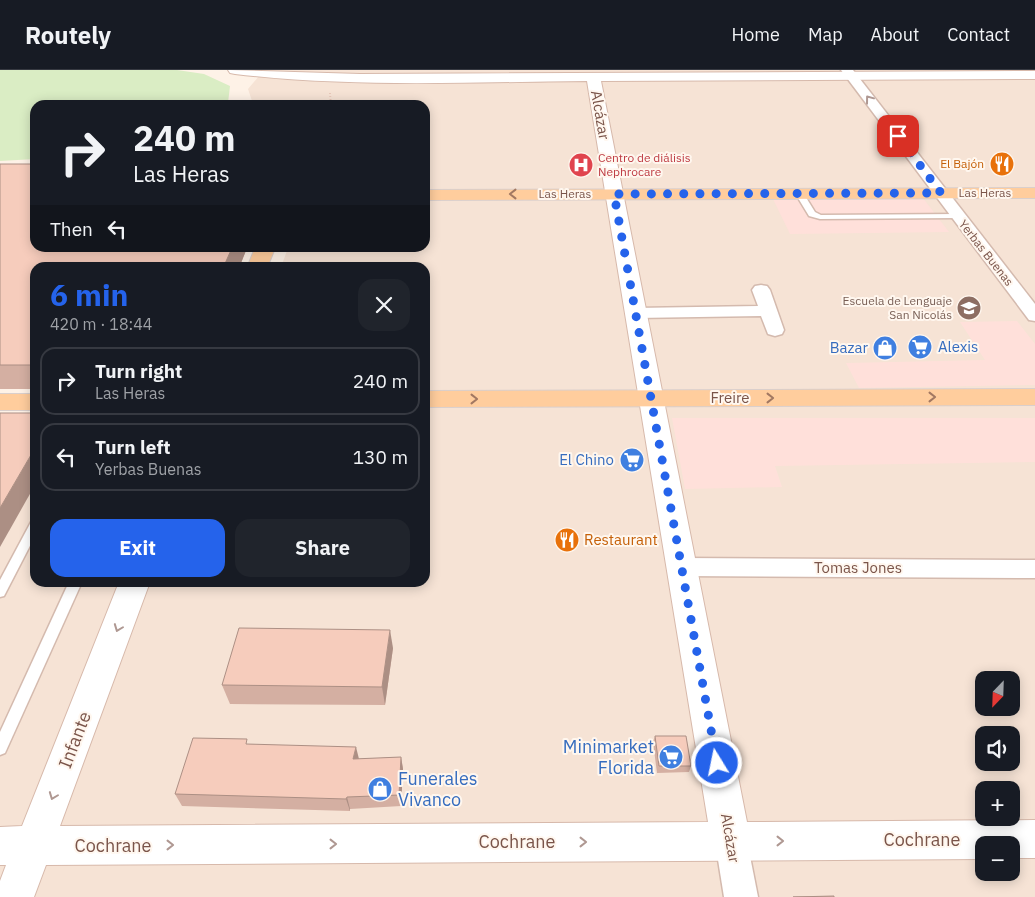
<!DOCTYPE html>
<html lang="en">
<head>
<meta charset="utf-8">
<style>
  :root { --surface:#171b24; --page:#20242c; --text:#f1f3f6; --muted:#9ea1a6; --line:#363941; --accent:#2563eb }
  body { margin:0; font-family:"IBM Plex Sans",sans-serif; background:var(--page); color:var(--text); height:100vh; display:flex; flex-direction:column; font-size:19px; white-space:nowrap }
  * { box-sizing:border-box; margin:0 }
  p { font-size:16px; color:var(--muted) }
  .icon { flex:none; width:28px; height:28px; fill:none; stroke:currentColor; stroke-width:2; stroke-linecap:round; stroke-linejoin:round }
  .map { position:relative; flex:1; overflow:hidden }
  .details { position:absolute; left:30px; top:192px; width:400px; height:325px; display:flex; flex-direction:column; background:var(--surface); border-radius:15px; box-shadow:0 2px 12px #0003 }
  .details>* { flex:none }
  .guide { position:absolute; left:30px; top:30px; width:400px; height:152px; border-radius:15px; box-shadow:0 2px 12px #0003; background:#171b24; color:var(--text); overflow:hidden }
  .needle { width:32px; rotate:203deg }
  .fabs { position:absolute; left:975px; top:601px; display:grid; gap:10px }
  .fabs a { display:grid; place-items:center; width:45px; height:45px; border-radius:10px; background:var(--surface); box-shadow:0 2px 12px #0003; font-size:25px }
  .pin { position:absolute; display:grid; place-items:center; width:42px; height:42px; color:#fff; margin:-21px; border-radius:10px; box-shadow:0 2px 8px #0006 }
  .me { position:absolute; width:55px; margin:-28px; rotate:350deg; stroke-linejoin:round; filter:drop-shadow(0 0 4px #0008) }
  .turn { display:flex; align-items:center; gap:18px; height:105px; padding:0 20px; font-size:22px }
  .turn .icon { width:65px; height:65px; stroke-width:2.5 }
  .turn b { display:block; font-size:35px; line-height:42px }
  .then { display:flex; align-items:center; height:48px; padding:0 20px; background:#0003; gap:10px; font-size:19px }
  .round { display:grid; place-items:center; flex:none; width:52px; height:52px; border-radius:15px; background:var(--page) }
  .overview { display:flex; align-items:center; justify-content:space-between; height:85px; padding:0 20px }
  h1 { font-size:30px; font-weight:700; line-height:38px; color:var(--accent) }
  .button { display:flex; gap:10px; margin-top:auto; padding:10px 20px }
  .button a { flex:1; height:58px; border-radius:15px; background:var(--accent); color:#fff; font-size:20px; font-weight:700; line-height:58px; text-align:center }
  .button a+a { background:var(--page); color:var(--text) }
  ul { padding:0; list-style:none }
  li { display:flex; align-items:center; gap:15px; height:68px; margin:0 10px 8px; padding:0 10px; border:2px solid var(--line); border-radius:15px }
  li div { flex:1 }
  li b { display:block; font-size:19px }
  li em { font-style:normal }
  header { display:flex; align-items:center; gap:30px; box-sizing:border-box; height:70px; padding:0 25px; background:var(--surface); border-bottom:1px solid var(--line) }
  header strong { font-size:24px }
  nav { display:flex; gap:28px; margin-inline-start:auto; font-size:18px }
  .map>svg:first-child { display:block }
</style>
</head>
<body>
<header>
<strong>Routely</strong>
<nav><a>Home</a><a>Map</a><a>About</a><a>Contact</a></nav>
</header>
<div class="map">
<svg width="1035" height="827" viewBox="0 0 1035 827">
  <rect width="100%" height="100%" fill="#fef2e7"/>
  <!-- residential -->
  <path fill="#f6e3d5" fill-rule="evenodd" d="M264,0H1035V827H0V348L35,347V512H425V198L281,197L288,178H425V35H247L252,31L248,19ZM984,610H1011V638H984ZM984,665H1011V692H984ZM984,720H1011V748H984ZM984,775H1011V802H984Z"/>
  <!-- commercial -->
  <g fill="#ffe0da">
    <path d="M923,128L949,162L790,164L773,129Z"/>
    <path d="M1017,251L1035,274V315L859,318L846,293L985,290L960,252Z"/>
    <path d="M672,348H1035V392L775,396L782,417L685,419Z"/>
  </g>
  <!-- green -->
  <path fill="#daedc4" d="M0,0H177L204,4L230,16L228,33L227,35H35V89L0,91Z"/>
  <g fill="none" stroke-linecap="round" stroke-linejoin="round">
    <defs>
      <g id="lane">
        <path d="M796,121H802L815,142L821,145L958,144L962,146L958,148L820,149L809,146L795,123Z"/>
        <path d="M35,451V466L4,526L0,527V510L31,452Z"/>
        <path d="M69,512H82L5,683L0,685V662Z"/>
      </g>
      <g id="street">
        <path d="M841,0H853L1035,234V251L1029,250Z"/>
        <path d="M761,215L767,216L770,220L784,260L782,264L775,266L768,264L761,246L636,248L630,247L627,243L630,239L636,238L758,236L752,220L755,216Z"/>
        <path d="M681,488L1035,490V508L681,506L672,504L669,497L672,490Z"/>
        <path d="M731,755L742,760L747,771L758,827H724L715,771L720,760Z"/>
      </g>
      <path id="secondary" d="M228,0L360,4L1035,1V9L601,11L747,752L1035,750V788H1011V775H984V789L46,795L34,827H0V811L6,795H0V757L22,756L119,512H150L60,756L708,752L587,11C470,12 351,18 235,4L230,3Z"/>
      <g id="primary">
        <path d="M1035,118V128L425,130V120Z"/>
        <path d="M255,178H275L267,198H247Z"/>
        <path d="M1035,319V335L425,337V321Z"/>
        <rect x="0" y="324" width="35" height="16"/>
      </g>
    </defs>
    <!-- lane casing -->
    <use href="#lane" stroke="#d4baae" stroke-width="3"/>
    <!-- street casing -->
    <use href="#street" stroke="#d4baae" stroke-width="3"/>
    <!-- secondary casing -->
    <use href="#secondary" stroke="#d7b9ab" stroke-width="2"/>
    <!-- primary casing -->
    <use href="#primary" stroke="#dacfcc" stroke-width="2"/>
    <!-- path -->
    <path stroke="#dbae9f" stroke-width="2" stroke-dasharray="0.5 2.5" stroke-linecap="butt" d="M330,23L331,35"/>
    <!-- lane -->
    <use href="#lane" fill="#fff" fill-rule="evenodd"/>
    <!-- street -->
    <use href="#street" fill="#fff" fill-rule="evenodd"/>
    <!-- secondary -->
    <use href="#secondary" fill="#fff" fill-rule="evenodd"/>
    <!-- primary -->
    <use href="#primary" fill="#ffcd9d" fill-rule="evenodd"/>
  </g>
  <!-- wall -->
  <g fill="#d4afa2">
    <path d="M0,94L35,178H247L239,198H35V319H0Z"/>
    <path d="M393,578L385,635L230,634L222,615Z"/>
    <path d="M655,666L691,696L689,702L657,703L653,672Z"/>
    <path d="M249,674L359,689L401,687L403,699L401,736L350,739V741L182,736L175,724Z"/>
  </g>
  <!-- shaded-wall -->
  <g fill="#ac8f84">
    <path d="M232,178H247L239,198H223Z"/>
    <path d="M35,378V415L0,477V438Z"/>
    <path d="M390,560L393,578L385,635L382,617Z"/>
    <path d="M356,677L359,689H353Z"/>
    <path d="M401,687L403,699L401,736L399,725Z"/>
    <path d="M347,727L350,739V741L346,729Z"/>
  </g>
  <!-- building -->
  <g fill="#f6ccbc" stroke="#ac8f84">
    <path d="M0,94H35V178H232L223,198H35V295H0Z"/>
    <path d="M0,343H35V378L0,438Z"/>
    <path d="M239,558L390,560L382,617L222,615Z"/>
    <path d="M655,666H686L691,696H659Z"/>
    <path d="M193,668L247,669L246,674L356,677L353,689L401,687L399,725L347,727L346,729L175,724Z"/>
    <path d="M834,826V827H793Z"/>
  </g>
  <!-- one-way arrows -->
  <defs><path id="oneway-chevron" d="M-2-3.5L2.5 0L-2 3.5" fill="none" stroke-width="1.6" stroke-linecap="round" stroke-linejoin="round" transform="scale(1.25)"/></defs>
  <g stroke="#af9892">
    <use href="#oneway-chevron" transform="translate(869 29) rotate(-127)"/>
    <use href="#oneway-chevron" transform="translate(118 558) rotate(111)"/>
    <use href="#oneway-chevron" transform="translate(53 726) rotate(111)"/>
    <use href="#oneway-chevron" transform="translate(780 771)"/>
    <use href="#oneway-chevron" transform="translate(583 772)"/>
    <use href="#oneway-chevron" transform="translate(333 774)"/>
    <use href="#oneway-chevron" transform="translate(170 775)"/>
  </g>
  <g stroke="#a27862">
    <use href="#oneway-chevron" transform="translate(513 124) rotate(180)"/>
    <use href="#oneway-chevron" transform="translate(932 327)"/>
    <use href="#oneway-chevron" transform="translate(770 328)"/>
    <use href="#oneway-chevron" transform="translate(474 329)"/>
  </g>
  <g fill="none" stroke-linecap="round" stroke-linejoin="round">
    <!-- route -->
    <path stroke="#2563eb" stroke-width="9" stroke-dasharray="0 16.2" d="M717,693L614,124L941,123L898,66"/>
  </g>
  <!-- icons -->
  <defs>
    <symbol id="restaurant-disc" viewBox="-11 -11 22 22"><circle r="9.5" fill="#e8710a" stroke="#fff7ef"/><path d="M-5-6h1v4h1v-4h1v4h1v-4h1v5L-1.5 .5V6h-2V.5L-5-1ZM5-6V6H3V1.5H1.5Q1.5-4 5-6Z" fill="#fff"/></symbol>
    <symbol id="hospital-disc" viewBox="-11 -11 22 22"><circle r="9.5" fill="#e0444e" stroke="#fff7ef"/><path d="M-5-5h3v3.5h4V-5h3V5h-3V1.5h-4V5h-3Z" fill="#fff"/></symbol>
    <symbol id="school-disc" viewBox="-11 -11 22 22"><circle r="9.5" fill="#8d6e63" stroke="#fff7ef"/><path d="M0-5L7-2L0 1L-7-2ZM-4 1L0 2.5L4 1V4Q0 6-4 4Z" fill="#fff"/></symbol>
    <symbol id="supermarket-disc" viewBox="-11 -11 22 22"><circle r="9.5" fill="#3f7fe0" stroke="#fff7ef"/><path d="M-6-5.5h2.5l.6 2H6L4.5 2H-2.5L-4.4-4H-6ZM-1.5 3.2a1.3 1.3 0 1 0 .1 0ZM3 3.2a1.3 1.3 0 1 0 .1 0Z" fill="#fff"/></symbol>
    <symbol id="shop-disc" viewBox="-11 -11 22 22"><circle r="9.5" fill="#3f7fe0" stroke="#fff7ef"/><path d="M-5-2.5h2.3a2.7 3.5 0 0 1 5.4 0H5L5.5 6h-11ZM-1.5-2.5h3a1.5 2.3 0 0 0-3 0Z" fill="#fff"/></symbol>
  </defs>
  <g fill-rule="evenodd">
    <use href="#restaurant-disc" x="988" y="80" width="28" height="28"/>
    <use href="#hospital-disc" x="567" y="81" width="28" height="28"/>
    <use href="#school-disc" x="955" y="224" width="28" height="28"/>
    <use href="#supermarket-disc" x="906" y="263" width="28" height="28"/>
    <use href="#shop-disc" x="871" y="264" width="28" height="28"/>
    <use href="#supermarket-disc" x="618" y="376" width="28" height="28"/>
    <use href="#restaurant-disc" x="553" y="456" width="28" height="28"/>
    <use href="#supermarket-disc" x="657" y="673" width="28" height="28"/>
    <use href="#shop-disc" x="366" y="705" width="28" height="28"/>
  </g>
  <g text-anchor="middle" stroke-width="4" stroke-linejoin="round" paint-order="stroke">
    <!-- far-health labels -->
    <g font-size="12" fill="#be3a42" stroke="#fff7ef" text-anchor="start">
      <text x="598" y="92">Centro de diálisis<tspan x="598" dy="14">Nephrocare</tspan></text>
    </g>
    <!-- far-food labels -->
    <g font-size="12" fill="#c56008" stroke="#fff7ef" text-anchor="end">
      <text x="984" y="98">El Bajón</text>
    </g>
    <!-- far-street labels -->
    <g font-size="12" fill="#7a5449" stroke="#fff7ef">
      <text x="985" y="127">Las Heras</text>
      <text x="565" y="128">Las Heras</text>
      <text transform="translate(986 183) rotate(52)" y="4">Yerbas Buenas</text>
    </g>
    <!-- far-education labels -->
    <g font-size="12" fill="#785e54" stroke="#fff7ef" text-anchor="end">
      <text x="952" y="235">Escuela de Lenguaje<tspan x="952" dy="14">San Nicolás</tspan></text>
    </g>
    <!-- street labels -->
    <g font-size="15" fill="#7a5449" stroke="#fff7ef">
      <text transform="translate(600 45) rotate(80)" y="5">Alcázar</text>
      <text x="730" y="333">Freire</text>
      <text x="858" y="503">Tomas Jones</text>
      <text transform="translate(730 768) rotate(80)" y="5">Alcázar</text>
    </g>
    <!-- shop labels -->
    <g font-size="15" fill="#366cbe" stroke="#fff7ef" text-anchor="end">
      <text x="938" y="282" text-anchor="start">Alexis</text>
      <text x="868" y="283">Bazar</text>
      <text x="614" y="395">El Chino</text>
    </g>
    <!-- food labels -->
    <g font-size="15" fill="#c56008" stroke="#fff7ef" text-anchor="start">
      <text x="584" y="475">Restaurant</text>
    </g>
    <!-- near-street labels -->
    <g font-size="18" fill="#7a5449" stroke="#fff7ef">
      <text transform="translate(75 670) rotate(-69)" y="6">Infante</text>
      <text x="922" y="776">Cochrane</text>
      <text x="517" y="778">Cochrane</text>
      <text x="113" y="782">Cochrane</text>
    </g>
    <!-- near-shop labels -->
    <g font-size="18" fill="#366cbe" stroke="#fff7ef" text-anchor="end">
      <text x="654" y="683">Minimarket<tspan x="654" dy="21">Florida</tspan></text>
      <text x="398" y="715" text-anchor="start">Funerales<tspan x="398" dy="21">Vivanco</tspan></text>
    </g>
  </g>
</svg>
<div class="fabs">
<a><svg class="needle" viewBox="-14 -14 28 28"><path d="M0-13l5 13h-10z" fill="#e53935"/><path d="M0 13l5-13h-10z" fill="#9ea1a6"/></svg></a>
<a><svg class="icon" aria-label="sound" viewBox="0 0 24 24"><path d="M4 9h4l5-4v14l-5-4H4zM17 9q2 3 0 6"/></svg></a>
<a>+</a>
<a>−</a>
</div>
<div class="pin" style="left:898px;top:66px;background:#d93025"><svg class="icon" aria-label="arrive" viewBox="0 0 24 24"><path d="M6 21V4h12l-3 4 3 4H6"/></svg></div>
<svg class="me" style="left:717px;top:693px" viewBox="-20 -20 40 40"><circle r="17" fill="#2563eb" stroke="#fff" stroke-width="3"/><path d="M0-11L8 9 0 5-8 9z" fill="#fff"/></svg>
<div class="guide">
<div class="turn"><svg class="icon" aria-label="right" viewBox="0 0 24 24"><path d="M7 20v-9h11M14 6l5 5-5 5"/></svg><div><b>240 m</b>Las Heras</div></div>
<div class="then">Then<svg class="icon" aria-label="left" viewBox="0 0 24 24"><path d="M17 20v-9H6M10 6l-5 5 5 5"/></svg></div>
</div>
<section class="details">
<div class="overview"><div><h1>6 min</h1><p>420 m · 18:44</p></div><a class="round"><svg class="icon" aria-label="close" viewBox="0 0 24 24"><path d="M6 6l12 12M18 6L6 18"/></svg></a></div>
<ul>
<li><svg class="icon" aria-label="right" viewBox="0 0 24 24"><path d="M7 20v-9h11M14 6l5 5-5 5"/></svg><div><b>Turn right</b><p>Las Heras</p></div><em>240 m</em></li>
<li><svg class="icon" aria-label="left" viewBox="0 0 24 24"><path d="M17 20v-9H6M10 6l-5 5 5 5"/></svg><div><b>Turn left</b><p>Yerbas Buenas</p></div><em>130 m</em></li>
</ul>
<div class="button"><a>Exit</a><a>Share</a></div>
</section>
</div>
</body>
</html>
